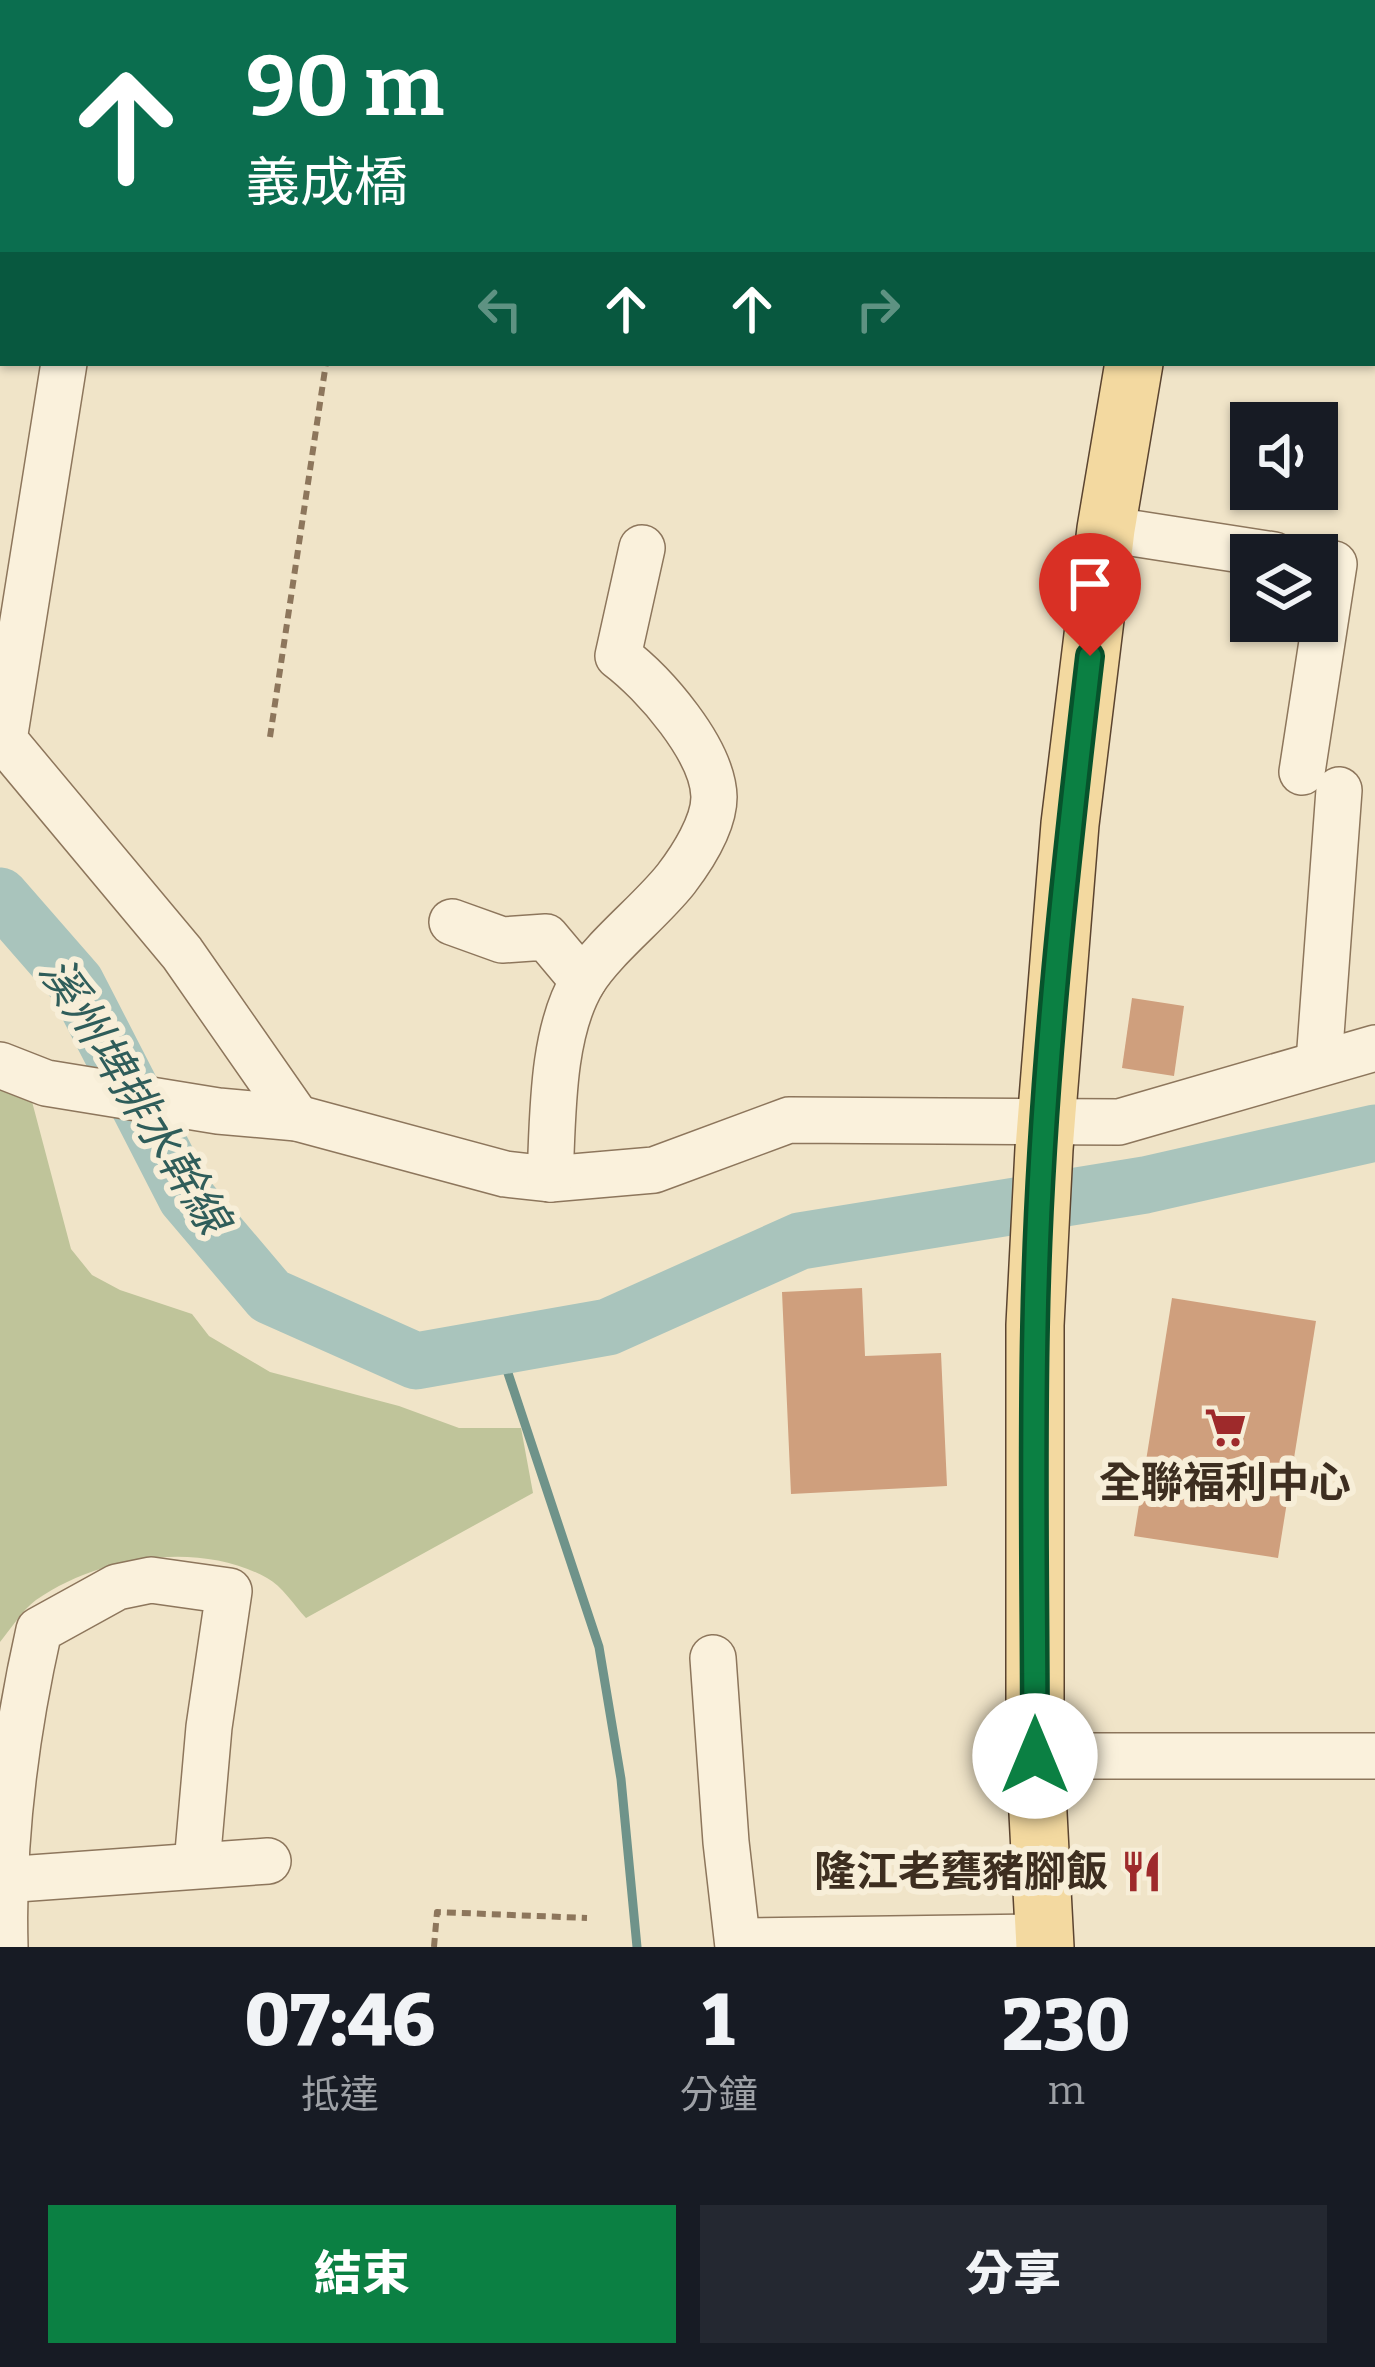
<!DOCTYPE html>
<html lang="zh-TW">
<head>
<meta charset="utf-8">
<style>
  :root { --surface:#171b24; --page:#242831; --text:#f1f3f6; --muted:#9ea1a6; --accent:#0b8043 }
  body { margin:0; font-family:Bitter,"Noto Sans TC",serif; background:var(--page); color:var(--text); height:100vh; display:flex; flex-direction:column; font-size:45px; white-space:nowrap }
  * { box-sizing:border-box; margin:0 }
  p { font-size:39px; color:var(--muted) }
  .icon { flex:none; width:66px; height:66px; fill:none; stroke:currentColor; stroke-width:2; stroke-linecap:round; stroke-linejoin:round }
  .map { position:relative; height:1947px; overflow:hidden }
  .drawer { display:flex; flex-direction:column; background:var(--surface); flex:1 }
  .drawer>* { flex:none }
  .top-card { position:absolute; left:0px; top:0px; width:1377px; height:366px; box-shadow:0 3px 9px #0004; background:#0b6e4f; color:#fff; overflow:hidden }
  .tools { position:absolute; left:1230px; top:402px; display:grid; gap:24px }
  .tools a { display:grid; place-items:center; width:108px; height:108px; border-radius:0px; background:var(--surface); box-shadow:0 3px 9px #0004; font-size:60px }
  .pin { position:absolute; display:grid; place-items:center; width:102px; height:102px; color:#fff; margin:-123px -51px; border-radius:50% 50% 50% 0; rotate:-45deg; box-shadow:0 0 12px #0007 }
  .pin .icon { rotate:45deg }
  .me { position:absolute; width:132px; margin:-66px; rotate:0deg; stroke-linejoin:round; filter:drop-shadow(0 0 9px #0008) }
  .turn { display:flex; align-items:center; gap:42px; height:252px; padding:0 48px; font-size:54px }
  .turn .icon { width:156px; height:156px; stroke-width:2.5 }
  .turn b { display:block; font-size:84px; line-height:102px }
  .lanes { display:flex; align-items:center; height:114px; padding:0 48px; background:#0003; justify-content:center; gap:60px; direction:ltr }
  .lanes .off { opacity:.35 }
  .eta { display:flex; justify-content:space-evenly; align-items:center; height:204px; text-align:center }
  .eta b { font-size:72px; font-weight:800; line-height:84px }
  .primary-button { display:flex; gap:24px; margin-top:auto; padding:24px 48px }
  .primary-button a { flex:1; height:138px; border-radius:0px; background:var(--accent); color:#fff; font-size:48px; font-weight:800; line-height:138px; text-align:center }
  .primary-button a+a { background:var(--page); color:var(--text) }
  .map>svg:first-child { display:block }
</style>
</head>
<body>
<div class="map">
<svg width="1375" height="1947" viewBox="0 0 1375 1947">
  <rect width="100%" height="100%" fill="#f0e4c8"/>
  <!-- cemetery -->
  <path fill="#bfc49a" d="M0,1082L30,1094L71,1249L92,1275L120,1290L192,1314L209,1336L270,1372L399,1406L459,1428H521L533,1493L306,1618C294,1605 282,1586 267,1578C199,1540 99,1556 36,1600C22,1610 11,1629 0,1642Z"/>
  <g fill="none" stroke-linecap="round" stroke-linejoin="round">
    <!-- stream -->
    <path stroke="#6f938a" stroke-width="9" d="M499,1346L599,1647L621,1779L637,1947"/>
    <!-- river -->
    <path stroke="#a9c4bc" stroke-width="57" d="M0,896L76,983L186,1197L270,1296L416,1361L608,1327L800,1241L1145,1185L1375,1133"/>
  </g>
  <!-- building -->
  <g fill="#cf9f7d">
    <path d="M1132,998L1184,1006L1174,1076L1122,1068Z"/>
    <path d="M862,1288L865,1356L941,1353L947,1486L791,1494L782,1292Z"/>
    <path d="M1172,1298L1316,1321L1278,1558L1134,1536Z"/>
  </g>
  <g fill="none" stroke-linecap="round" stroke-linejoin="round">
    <defs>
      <g id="minor">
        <path d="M118,3L119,0"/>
        <path d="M963,3L964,0"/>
        <path d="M0,158H3"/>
        <path d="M1374,175H1375"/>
        <path d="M0,320L3,304"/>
        <path d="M64,363L4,740L182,953L297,1118"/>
        <path d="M1106,529L1274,555"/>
        <path d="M1302,772L1334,564"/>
        <path d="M452,922L502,940L546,937L583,981"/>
        <path d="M1319,1062L1339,790"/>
        <path d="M0,1065L46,1083L218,1111L297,1118L505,1174L550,1179L654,1170L789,1120L1119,1122L1375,1048"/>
        <path d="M550,1179C553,1118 551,1034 583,981C604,947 650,912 676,879C692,858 714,824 714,797C713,750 654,683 618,656L642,548"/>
        <path d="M713,1658L726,1842L738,1947"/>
        <path d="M1035,1756H1375"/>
        <path d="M3,1880L268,1861"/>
        <path d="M738,1941L1044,1937"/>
        <path d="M5,1947C2,1842 16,1732 39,1630L117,1587L151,1580L229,1591L209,1727L197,1864"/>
      </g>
      <g id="major">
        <path d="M1185,3V0"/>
        <path d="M1045,1947L1035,1756V1325L1044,1149L1070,824L1106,529L1134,363"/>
      </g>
    </defs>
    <!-- minor casing -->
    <use href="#minor" stroke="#8d765c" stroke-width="48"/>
    <!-- major casing -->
    <use href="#major" stroke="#5b4430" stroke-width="60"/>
    <!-- path -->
    <g stroke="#8d765c" stroke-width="6" stroke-dasharray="9 6" stroke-linecap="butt">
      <path d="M381,3L382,0"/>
      <path d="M1374,359L1375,360"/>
      <path d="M270,737L326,363"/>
      <path d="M434,1947L437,1912L587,1918"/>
    </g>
    <!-- minor -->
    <use href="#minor" stroke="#faf1dc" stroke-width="45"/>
    <!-- major -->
    <use href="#major" stroke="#f3d9a0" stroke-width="57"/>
  </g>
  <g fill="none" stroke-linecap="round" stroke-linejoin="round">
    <defs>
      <path id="route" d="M1035,1756C1035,1613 1032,1470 1035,1327C1039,1103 1064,878 1090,656"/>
    </defs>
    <!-- route casing -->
    <use href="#route" stroke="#07532c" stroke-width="30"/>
    <!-- route -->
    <use href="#route" stroke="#0b8043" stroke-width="21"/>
  </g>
  <!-- icons -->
  <defs>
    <symbol id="supermarket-bare" viewBox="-9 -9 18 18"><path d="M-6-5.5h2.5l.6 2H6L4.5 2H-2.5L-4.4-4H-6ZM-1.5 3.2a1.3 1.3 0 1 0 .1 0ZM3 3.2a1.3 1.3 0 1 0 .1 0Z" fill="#9e2a2b" stroke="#f7eed8" stroke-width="2.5" paint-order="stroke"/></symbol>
    <symbol id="restaurant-bare" viewBox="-9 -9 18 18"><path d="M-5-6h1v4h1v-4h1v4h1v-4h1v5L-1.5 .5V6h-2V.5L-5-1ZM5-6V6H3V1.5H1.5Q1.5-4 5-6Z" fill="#9e2a2b" stroke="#f7eed8" stroke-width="2.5" paint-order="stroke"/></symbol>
  </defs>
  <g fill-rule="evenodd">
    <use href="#supermarket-bare" x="1196" y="1398" width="59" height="59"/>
    <use href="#restaurant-bare" x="1112" y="1842" width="59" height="59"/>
  </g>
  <g text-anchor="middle" stroke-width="12" stroke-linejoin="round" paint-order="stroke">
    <!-- poi labels -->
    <g font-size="42" font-weight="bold" fill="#3d2e20" stroke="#f7eed8">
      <text x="1225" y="1497">全聯福利中心</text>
      <text x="1108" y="1886" text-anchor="end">隆江老甕豬腳飯</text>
    </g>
    <!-- water labels -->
    <g font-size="45" font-style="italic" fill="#2f5d5a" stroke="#f7eed8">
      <text transform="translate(135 1095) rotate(58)" y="16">溪州埤排水幹線</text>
    </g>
  </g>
</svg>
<div class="tools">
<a><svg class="icon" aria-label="sound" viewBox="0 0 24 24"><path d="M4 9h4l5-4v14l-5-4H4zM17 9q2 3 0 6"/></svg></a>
<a><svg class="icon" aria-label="layers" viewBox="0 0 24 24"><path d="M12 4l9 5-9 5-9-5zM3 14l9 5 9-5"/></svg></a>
</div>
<div class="pin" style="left:1090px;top:656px;background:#d93025"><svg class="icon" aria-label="arrive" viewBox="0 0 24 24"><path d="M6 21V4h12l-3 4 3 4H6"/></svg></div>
<svg class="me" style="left:1035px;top:1756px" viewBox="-20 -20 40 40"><circle r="19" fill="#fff"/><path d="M0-13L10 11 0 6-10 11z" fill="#0b8043"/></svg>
<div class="top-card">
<div class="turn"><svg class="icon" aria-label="ahead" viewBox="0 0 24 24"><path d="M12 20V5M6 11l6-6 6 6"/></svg><div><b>90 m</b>義成橋</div></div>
<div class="lanes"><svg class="icon off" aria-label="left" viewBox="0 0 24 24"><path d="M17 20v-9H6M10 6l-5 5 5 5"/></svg><svg class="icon" aria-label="ahead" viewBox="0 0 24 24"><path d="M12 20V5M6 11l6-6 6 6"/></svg><svg class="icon" aria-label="ahead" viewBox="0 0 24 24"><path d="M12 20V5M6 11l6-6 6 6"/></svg><svg class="icon off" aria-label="right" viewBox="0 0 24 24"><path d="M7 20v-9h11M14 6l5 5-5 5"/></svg></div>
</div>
</div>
<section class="drawer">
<div class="eta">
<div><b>07:46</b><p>抵達</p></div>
<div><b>1</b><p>分鐘</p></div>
<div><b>230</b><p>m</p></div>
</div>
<div class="primary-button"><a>結束</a><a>分享</a></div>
</section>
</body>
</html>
